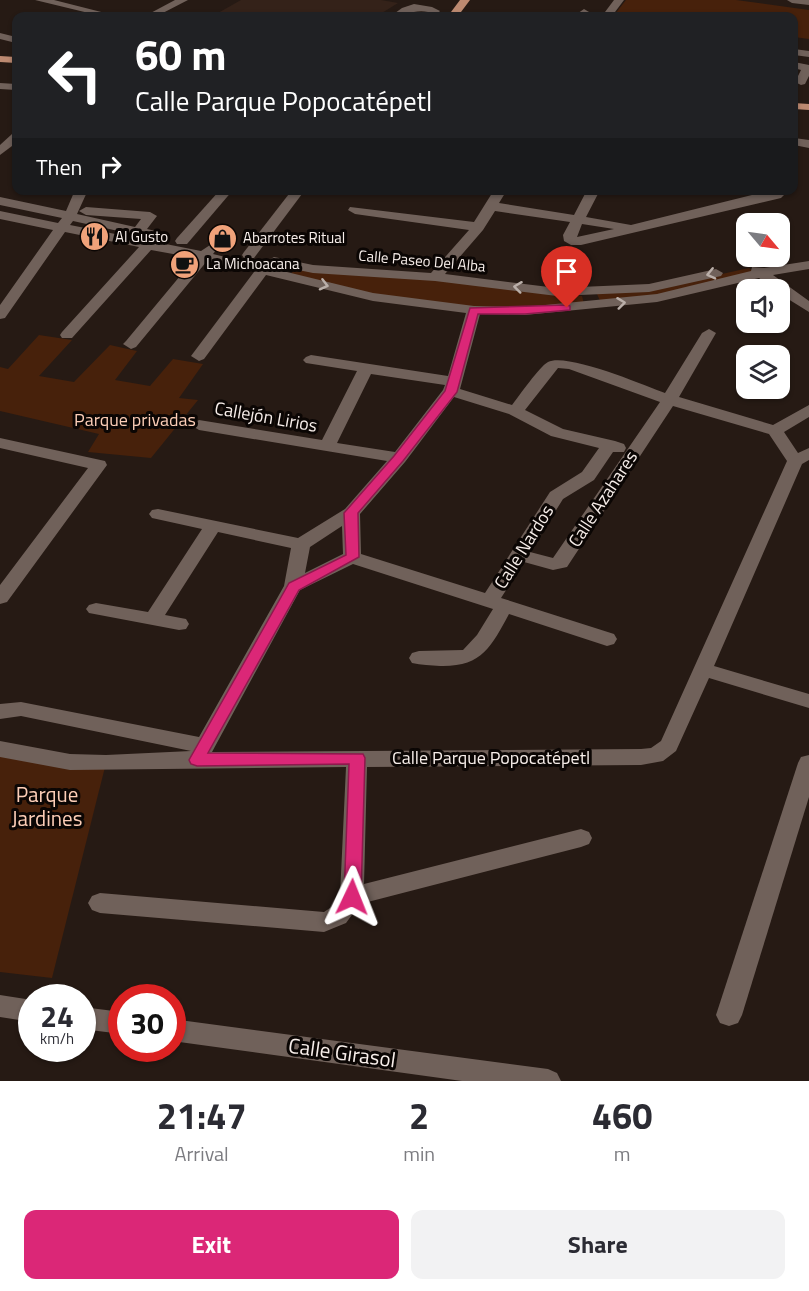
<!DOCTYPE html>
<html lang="en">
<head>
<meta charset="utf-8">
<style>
  :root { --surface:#fff; --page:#f2f2f3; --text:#2b2b33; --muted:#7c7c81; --accent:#db2777 }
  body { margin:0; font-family:"Titillium Web",sans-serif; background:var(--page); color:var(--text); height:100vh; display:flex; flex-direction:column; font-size:22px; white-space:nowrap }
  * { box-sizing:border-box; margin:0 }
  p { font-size:20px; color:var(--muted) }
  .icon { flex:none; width:33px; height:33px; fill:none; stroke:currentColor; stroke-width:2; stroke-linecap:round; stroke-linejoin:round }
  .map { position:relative; height:1081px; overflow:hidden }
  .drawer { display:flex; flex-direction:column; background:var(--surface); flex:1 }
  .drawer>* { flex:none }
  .top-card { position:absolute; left:12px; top:12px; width:786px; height:183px; border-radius:12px; box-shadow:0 2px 4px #0004; background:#202124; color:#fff; overflow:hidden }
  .needle { width:39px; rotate:119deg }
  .controls { position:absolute; left:736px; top:213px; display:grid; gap:12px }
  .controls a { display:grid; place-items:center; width:54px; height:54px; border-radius:12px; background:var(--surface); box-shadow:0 2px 4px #0004; font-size:30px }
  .speed { position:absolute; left:18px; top:984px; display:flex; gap:12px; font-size:30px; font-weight:700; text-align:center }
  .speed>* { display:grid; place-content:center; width:78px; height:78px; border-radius:50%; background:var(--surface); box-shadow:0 2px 4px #0004; line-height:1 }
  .speed small { font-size:15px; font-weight:400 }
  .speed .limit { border:9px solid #d22; background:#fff; color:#111 }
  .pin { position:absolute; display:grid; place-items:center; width:51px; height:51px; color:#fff; margin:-62px -26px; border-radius:50% 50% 50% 0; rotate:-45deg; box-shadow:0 0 6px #0007 }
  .pin .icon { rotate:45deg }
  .me { position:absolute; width:66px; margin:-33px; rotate:2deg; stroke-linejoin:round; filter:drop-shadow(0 0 4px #0008) }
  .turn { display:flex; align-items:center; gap:21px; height:126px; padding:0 24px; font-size:27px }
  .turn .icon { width:78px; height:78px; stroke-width:2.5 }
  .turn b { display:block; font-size:42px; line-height:51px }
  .then { display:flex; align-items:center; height:57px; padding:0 24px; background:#0003; gap:12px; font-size:22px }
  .eta { display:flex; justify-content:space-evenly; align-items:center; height:102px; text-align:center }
  .eta b { font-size:36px; font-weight:700; line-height:42px }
  .primary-button { display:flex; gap:12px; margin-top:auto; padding:12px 24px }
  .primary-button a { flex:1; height:69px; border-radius:12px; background:var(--accent); color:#fff; font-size:24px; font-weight:700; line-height:69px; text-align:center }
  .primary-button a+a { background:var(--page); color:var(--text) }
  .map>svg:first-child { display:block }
</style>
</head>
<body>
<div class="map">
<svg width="809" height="1081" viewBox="0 0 809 1081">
  <rect width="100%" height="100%" fill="#261a14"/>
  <!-- built -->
  <path fill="#342219" d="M241,0H381L398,3L377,16H237L218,13Z"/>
  <!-- green -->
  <g fill="#47210b">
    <path d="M626,0H736L809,10V39L794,37V16H633L615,14Z"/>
    <path d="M296,268L423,278L582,296L584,304C514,310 444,310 374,296C346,291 318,282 290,275Z"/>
    <path d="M749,268L755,273L665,295L601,303L597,294L654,289Z"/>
    <path d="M39,335L72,340L39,376L74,382L110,345L137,351L115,380L150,386L173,359L203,364L179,398L198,400L151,458L88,452L99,434L0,411V367L8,369Z"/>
    <path d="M0,749L106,763L52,978L0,972Z"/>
  </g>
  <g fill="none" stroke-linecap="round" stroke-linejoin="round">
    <!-- minor -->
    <g fill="#70615a" fill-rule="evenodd">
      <path d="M35,0H54L117,16H101Z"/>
      <path d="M175,0H188L157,16H145Z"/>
      <path d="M614,0H624L612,16H602Z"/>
      <path d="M787,0H809V5L792,3Z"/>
      <path d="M414,4L432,7L440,11L435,16H424L428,12C413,9 404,17 391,16L402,8Z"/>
      <path d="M584,9L589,12L585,16H574Z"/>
      <path d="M538,13H546L551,16H533Z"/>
      <path d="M0,33L16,37V43L0,39Z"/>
      <path d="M794,49L809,51V57L794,55Z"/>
      <path d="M794,62L809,65V76L805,84L801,85L795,82L801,70L794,68Z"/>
      <path d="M0,83L16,84V90L0,89Z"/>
      <path d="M12,134H16V143L0,155V145Z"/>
      <path d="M794,138L809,140V148L794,145Z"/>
      <path d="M75,190H88L77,214L135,227L141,219L86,215L79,211L86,207L150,212L157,216L147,229L164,233L166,236L159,240L73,221L70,225L201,251L210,245L217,249L213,254L373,293L474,306L525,307L657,294L751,271L752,267L764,268L809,261V269L773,275L809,301V312L780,294V290H775L759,278L657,302L525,315L480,314L460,389L512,405C520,395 539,367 548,362C566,352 644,385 665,393L702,333L709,329L716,333L679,397L773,425L809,405V417L784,432L798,453L809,448V460L802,464L714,666L809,694V708L709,678L676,751L663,761L641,765L367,767L364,884L581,829L589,832L592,838L589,844L581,847L360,904L346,923L324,932L100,913L92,910L88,903L92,896L100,893L324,912L333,906L340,896L346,767L70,770L0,757V741L70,754L106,755L191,751L21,716L0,719V704L21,702L199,737L284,586L291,548L218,532L165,615L186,619L189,624L186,629L179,630L89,613L86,609L89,605L96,603L148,612L202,529L152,518L149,514L152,510L158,509L298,538L345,509L387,461L199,430L191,425L199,420L322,440L357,371L306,363L303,360L306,357L311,355L448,376L466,313L373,301L266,275L204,359L199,361L191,356L254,272L207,261L136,347L131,349L123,344L126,341L195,258L151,250L72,338H62L60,335L62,332L139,247L65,232L5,318L0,319V305L53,230L0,219V211L58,223L62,218L0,205V197L66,211ZM558,368L569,369L660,402L553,558L530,552L563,499L594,480L613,452H624L626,448L624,444L615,441L563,429L525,410ZM371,374L445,385L443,390L395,452L337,443ZM454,397L509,414L551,436L599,448L582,472L550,492L485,593L361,554L360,514L405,462ZM673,406L769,434L787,461L661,741L651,748L641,749L212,752L300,590L353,564L493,609L477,635L463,650L419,651L412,653L409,658L412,663C421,665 431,665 440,666C482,667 491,647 509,614L607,646L614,644L617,639L614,634L501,598L524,562L553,570L567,567ZM342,526L343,554L305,573L310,547Z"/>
      <path d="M220,190H233L187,244H177L175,241L177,238Z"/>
      <path d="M292,190H305L254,258H244L242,255L244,252Z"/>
      <path d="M494,190H507L499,203L574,215L587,190H600L586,217L631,225L772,190H785V194L781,198L581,245H571L564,241L563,235L570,222L495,211L483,230L445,274L557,288L649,284L716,269L723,273L721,276L649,292L557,296L435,281L313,273L269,264L267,261L274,257L313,265L431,273L469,230L355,214L348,210L350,207L474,222ZM582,224L614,229L577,237Z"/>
      <path d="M0,438L105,461L107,465L7,602L0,604V585L88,468L0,448Z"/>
      <path d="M809,755V797L742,1015L738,1023L729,1026L720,1023L716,1015L798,763L801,757Z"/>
      <path d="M0,995L32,1000V1022L0,1017Z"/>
      <path d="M82,1007L122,1012V1034L82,1029Z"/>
      <path d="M172,1019L548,1069L557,1073L561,1081H462L172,1041Z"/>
    </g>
    <!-- major -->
    <g fill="#bd8a71" fill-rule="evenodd">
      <path d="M460,0H470L458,16H448Z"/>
      <path d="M0,56L16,57V63L0,62Z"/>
      <path d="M794,103L809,104V110L794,109Z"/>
    </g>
  </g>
  <!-- one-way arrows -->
  <defs><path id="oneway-chevron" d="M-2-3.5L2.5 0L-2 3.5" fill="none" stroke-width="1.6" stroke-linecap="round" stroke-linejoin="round" transform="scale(1.5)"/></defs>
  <g stroke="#baafa9">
    <use href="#oneway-chevron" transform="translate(711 274) rotate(167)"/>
    <use href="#oneway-chevron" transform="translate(324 285) rotate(14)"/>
    <use href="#oneway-chevron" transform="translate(518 287) rotate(-173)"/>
    <use href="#oneway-chevron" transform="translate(621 303) rotate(-7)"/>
  </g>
  <!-- route -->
  <path fill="#db2777" stroke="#8e194d" stroke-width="1.5" d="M567,305L570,306V310L525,314H478L457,392L403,461L358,513L359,557L299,590L208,753L363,754L365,758L361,897L359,902L352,904L346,902L344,897L349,764L197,766L191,764L189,760L289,583L346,555L344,513L394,456L445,391L470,308Z"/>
  <!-- icons -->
  <defs>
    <symbol id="restaurant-disc" viewBox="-11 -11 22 22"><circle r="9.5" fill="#f0a27a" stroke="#0b0604"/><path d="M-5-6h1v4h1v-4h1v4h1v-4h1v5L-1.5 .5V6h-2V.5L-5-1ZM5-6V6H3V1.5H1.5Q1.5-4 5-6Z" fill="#111"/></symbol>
    <symbol id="shop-disc" viewBox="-11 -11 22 22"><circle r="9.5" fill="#f0a27a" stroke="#0b0604"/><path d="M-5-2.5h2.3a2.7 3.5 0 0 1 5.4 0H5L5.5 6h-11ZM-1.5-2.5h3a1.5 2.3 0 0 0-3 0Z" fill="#111"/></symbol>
    <symbol id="cafe-disc" viewBox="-11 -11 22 22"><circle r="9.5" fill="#f0a27a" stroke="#0b0604"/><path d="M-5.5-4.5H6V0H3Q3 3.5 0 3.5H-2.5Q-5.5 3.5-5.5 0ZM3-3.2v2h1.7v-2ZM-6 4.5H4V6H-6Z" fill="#111"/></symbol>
  </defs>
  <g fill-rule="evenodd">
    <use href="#restaurant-disc" x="78" y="220" width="33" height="33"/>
    <use href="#shop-disc" x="206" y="222" width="33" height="33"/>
    <use href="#cafe-disc" x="168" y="248" width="33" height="33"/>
  </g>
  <g text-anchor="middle" stroke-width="6" stroke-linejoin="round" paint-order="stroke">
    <!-- far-poi labels -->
    <g font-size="15" fill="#f7eeea" stroke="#0b0604" text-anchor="start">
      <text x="115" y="242">Al Gusto</text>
      <text x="243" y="243">Abarrotes Ritual</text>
      <text x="206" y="269">La Michoacana</text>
    </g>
    <!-- far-street labels -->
    <g font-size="15" fill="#f7eeea" stroke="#0b0604">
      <text transform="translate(422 261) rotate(5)" y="5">Calle Paseo Del Alba</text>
    </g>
    <!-- street labels -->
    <g font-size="18" fill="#f7eeea" stroke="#0b0604">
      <text transform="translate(266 417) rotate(10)" y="6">Callejón Lirios</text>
      <text transform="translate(603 499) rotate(-57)" y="6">Calle Azahares</text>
      <text transform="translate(524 547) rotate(-58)" y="6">Calle Nardos</text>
      <text x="491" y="764">Calle Parque Popocatépetl</text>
    </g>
    <!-- park labels -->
    <g font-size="18" fill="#fdceb7" stroke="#0b0604">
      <text x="135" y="426">Parque privadas</text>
    </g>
    <!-- near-park labels -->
    <g font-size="21" fill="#fdceb7" stroke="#0b0604">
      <text x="47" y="802">Parque<tspan x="47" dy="24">Jardines</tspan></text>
    </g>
    <!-- near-street labels -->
    <g font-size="21" fill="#f7eeea" stroke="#0b0604">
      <text transform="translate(342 1053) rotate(8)" y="7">Calle Girasol</text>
    </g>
  </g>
</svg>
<div class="controls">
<a><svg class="needle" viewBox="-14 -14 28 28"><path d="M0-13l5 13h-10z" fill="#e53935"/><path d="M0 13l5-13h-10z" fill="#7c7c81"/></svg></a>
<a><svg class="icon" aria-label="sound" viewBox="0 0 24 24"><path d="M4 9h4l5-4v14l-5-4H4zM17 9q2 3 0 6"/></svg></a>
<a><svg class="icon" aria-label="layers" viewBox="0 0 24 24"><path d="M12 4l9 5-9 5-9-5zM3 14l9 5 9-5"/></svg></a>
</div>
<div class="speed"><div>24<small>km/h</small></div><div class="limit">30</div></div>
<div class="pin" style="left:567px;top:308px;background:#d93025"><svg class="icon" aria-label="arrive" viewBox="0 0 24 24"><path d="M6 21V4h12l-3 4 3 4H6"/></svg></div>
<svg class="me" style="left:352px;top:897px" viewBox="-20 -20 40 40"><path d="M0-17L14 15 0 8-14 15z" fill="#db2777" stroke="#fff" stroke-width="4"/></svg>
<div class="top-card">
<div class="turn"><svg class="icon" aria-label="left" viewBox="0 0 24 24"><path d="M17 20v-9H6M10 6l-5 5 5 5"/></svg><div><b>60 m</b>Calle Parque Popocatépetl</div></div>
<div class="then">Then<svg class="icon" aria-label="right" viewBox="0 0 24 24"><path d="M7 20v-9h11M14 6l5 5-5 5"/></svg></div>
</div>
</div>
<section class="drawer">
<div class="eta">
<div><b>21:47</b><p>Arrival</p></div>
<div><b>2</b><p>min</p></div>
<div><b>460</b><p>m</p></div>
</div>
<div class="primary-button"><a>Exit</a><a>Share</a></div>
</section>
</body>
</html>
